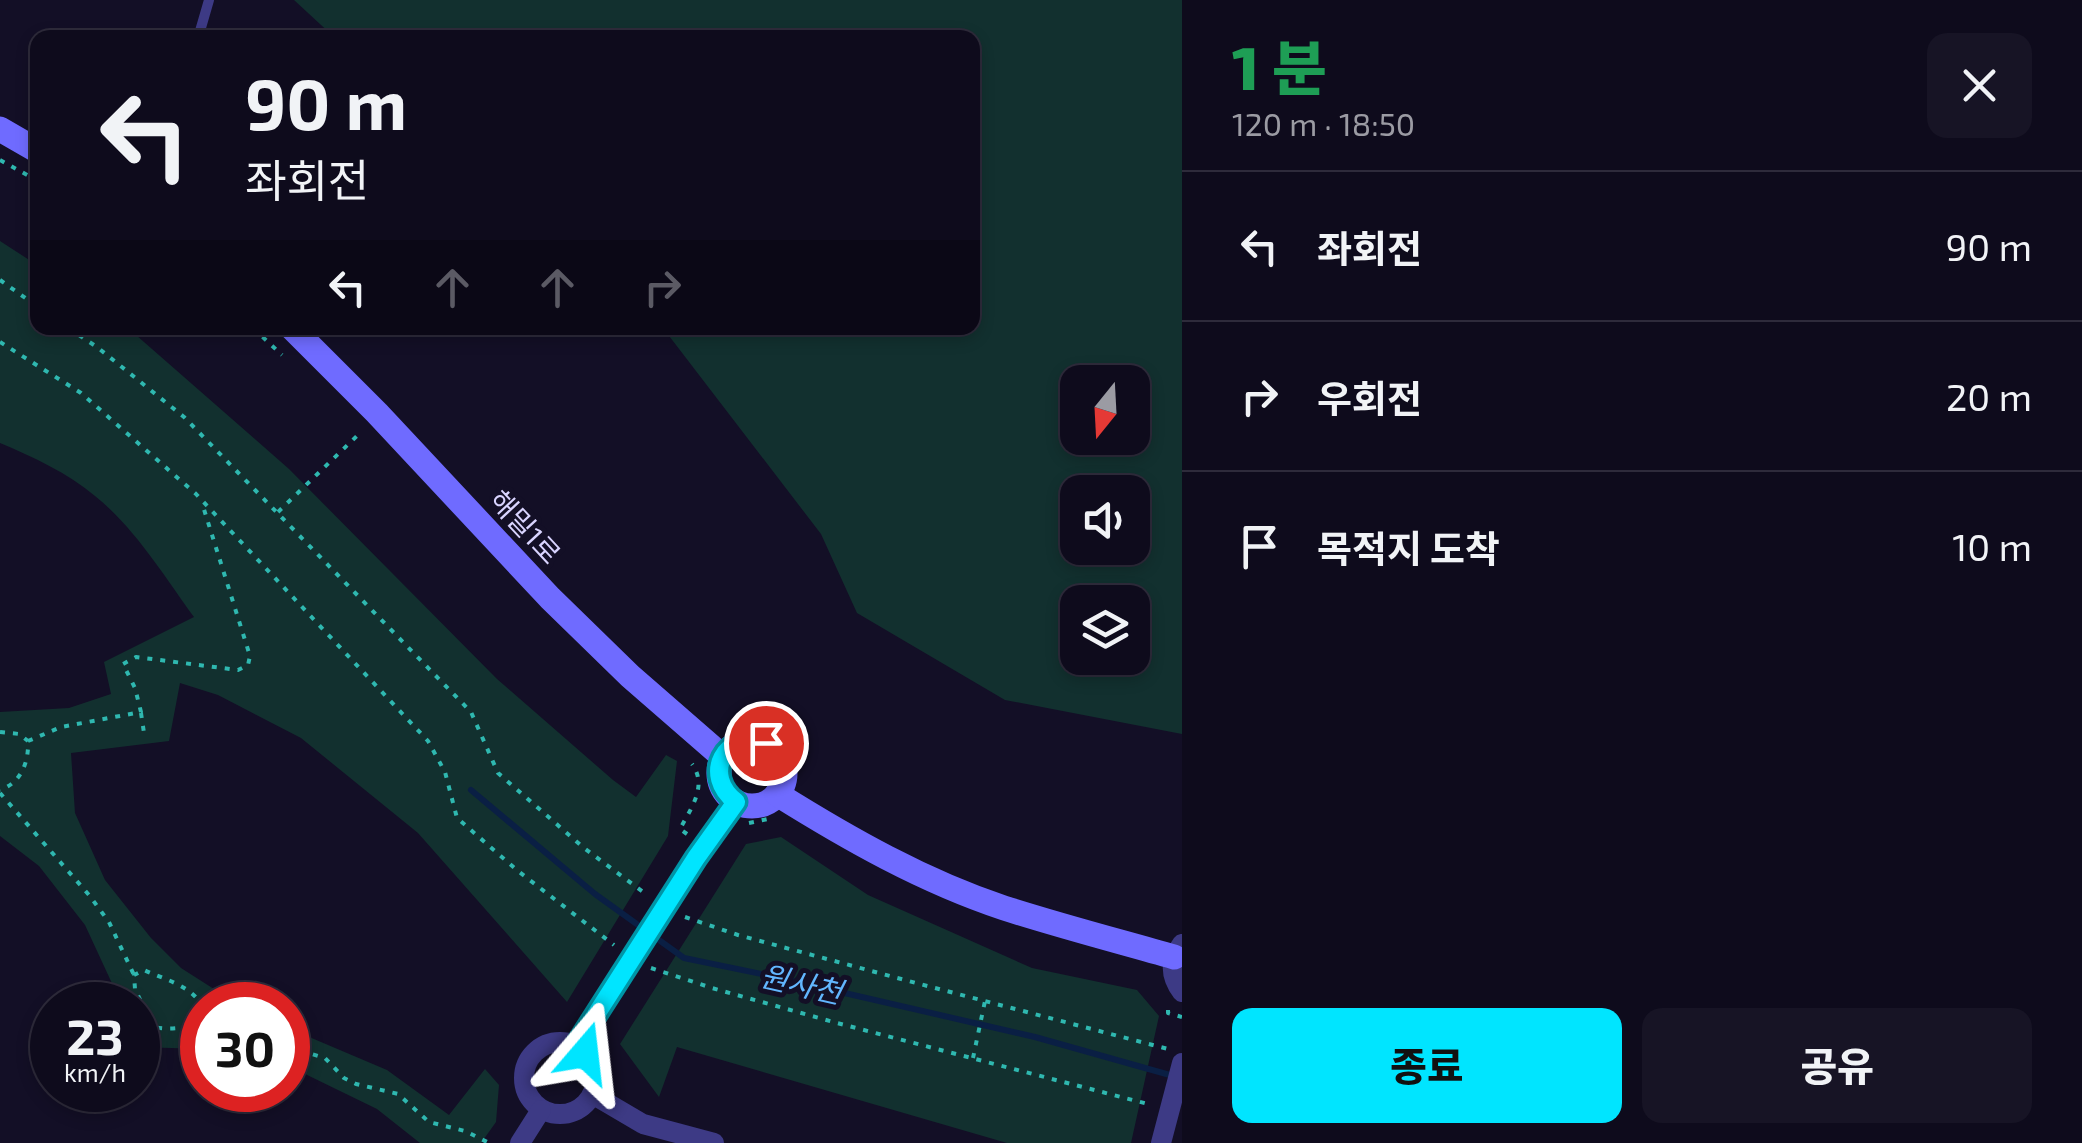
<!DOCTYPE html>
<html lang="ko">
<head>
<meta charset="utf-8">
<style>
  :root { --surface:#0e0b1c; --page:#171425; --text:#f1f3f6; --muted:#9b9ba3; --line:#2e2b3b; --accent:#00e5ff }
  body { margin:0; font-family:"Exo 2","Noto Sans KR",sans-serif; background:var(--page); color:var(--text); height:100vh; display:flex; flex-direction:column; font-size:38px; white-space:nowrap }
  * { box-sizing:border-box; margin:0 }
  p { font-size:32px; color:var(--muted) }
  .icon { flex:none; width:55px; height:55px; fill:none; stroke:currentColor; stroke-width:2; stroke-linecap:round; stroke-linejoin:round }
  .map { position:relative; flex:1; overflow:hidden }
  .sheet { display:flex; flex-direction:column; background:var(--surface); width:900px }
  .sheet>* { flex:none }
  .top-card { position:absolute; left:30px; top:30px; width:950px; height:305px; border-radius:20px; box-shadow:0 5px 15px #0003,0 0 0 2px var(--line); background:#0e0b1c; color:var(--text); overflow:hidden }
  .needle { width:65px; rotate:198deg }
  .buttons { position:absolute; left:1060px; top:365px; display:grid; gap:20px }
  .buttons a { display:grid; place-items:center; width:90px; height:90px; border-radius:20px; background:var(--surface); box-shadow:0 5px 15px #0003,0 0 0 2px var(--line); font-size:50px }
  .speed { position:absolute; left:30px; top:982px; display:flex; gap:20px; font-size:50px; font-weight:700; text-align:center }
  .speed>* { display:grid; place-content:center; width:130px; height:130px; border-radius:50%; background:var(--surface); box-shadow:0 5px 15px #0003,0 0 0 2px var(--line); line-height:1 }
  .speed small { font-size:25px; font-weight:400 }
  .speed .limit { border:15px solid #d22; background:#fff; color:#111 }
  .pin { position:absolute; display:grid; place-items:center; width:85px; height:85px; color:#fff; margin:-42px; border:5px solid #fff; border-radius:50%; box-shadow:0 2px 10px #0007 }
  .me { position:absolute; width:110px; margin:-55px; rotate:17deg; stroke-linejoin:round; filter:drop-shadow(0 0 8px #0008) }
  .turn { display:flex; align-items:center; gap:35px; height:210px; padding:0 50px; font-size:45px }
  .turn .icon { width:130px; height:130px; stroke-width:2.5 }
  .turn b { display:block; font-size:70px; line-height:85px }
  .lanes { display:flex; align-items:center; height:95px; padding:0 50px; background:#0003; justify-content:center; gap:50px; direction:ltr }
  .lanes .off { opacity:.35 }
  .round { display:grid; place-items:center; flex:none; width:105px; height:105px; border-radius:20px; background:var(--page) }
  .headline { display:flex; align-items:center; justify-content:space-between; height:170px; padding:0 50px }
  h1 { font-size:60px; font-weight:800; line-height:75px; color:#1e9e55 }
  .primary-button { display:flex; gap:20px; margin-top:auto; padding:20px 50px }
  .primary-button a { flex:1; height:115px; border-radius:20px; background:var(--accent); color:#111; font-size:40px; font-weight:800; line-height:115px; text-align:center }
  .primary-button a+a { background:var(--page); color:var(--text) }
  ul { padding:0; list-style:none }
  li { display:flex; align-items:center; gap:30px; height:150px; padding:0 50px; border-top:2px solid var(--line) }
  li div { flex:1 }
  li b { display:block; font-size:38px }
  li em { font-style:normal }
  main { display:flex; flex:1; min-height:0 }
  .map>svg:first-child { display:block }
</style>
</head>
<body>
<main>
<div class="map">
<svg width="1182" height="1143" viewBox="0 0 1182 1143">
  <rect width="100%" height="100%" fill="#130f26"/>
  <!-- green -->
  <g fill="#12302f" fill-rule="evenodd">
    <path d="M294,0H1182V734L1005,700L857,613L821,534L663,328H972V38L334,37ZM1078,382H1132V438H1078ZM1078,492H1132V548H1078ZM1078,602H1132V658H1078Z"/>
    <path d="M0,241L37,265L38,328H128L289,469L497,679L613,780L636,797L666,755L677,761L668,836L567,1002L418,833L301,738L218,695L180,683L169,741L71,753L75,813L105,880L151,938L181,968L239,1005H202V1049L140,1047L138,1042V1005H122L85,925L39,866L0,836V712L69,708L111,694L104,662L194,617C164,576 135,528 95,496C68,473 33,457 0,443Z"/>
    <path d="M781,837L868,895L1032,968L1137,990L1159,1016L1131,1143H1007L677,1047L659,1097L620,1044L746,844Z"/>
    <path d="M288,1028L387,1070L449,1115L485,1069L499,1085L496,1122L481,1143H420L377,1109L301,1072L288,1068Z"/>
  </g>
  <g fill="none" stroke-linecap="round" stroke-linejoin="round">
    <!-- stream -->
    <path stroke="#0a1f44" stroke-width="6" d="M471,790L595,894L684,958L771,976L1035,1037L1177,1077"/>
    <!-- path -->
    <g stroke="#2fb8b0" stroke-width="4" stroke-dasharray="5 8" stroke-linecap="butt">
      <path d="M0,160L38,181"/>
      <path d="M0,280L38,307"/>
      <path d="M68,328L97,347L184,417L471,712L498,773L584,848L647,895"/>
      <path d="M253,328L282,355"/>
      <path d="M0,342L81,393L196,494L428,741L445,772L457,818L518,871L614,945"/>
      <path d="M278,512L361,432"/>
      <path d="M141,713L144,733"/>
      <path d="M0,732L19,734L28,741C29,762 21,783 0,790"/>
      <path d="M28,741L61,727L141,712L135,688L123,664L136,657L238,670L248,665L250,656L202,503"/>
      <path d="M0,793L89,895L109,922L134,975"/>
      <path d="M749,823L768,819"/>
      <path d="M687,834L680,829C691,808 708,786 692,764"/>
      <path d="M685,917L738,935L916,983L1168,1049"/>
      <path d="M651,968L712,988L837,1023L1148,1104"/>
      <path d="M202,1008C196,987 163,979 144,970L134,975L135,989L153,1027C169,1030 191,1029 202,1019"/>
      <path d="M1168,1010V1013L1182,1017"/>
      <path d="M288,1047L325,1058L344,1078L356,1084L398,1094L429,1122L465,1131L487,1142"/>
      <path d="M141,1050L153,1026"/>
      <path d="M973,1058L985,1001"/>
    </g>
    <!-- lane -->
    <path stroke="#3d3a85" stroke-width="10" d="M198,38L209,0"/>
    <!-- street -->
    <g stroke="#3d3a85" stroke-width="20">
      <path d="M696,858L736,802"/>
      <path d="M1182,944C1170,960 1170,976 1182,992"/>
      <circle cx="560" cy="1078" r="36"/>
      <path d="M576,1046L600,1009"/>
      <path d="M592,1094L643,1124L714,1143"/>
      <path d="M520,1143L541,1110"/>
    </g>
    <!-- secondary -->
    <g stroke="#6f6bff" stroke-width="25">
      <path d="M0,129L38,151"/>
      <path d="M292,328L377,413L550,598L630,676L723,757"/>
      <circle cx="752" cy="773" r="33"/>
      <path d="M777,794C849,839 923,881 1004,908C1060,926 1118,941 1174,957"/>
    </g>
    <!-- street-bridge -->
    <g stroke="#3d3a85" stroke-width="20">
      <path d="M600,1009L696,858"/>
      <path d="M1161,1143L1182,1063"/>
    </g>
  </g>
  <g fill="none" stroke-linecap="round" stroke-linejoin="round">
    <defs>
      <path id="route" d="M585,1053L576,1046L696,858L736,802C701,775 725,730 766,743"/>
    </defs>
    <!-- route casing -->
    <use href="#route" stroke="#0095a6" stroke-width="25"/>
    <!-- route -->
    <use href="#route" stroke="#00e5ff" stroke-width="18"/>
  </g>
  <g text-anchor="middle" stroke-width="10" stroke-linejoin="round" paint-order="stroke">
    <!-- street labels -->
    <g font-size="28" fill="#d9d4ff" stroke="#130f26">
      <text transform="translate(525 527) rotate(47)" y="10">해밀1로</text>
    </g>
    <!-- water labels -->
    <g font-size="30" font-style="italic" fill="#62b6ff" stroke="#130f26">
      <text transform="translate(801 985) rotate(13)" y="10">원사천</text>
    </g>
  </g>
</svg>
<div class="buttons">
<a><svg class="needle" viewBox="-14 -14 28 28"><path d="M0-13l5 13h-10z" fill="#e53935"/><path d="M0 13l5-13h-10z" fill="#9b9ba3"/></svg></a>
<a><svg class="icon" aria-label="sound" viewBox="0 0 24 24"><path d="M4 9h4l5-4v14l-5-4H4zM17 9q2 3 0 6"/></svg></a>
<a><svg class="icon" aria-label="layers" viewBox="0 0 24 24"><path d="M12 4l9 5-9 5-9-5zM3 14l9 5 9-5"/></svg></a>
</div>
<div class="speed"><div>23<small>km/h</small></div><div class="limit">30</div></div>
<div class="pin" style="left:766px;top:743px;background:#d93025"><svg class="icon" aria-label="arrive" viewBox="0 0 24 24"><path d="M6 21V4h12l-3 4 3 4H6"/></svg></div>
<svg class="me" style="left:585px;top:1053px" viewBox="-20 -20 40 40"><path d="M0-17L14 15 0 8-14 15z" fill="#00e5ff" stroke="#fff" stroke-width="4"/></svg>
<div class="top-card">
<div class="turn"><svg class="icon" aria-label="left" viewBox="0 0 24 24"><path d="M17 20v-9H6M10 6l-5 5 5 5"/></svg><div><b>90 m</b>좌회전</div></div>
<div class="lanes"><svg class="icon" aria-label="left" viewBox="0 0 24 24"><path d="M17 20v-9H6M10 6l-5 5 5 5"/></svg><svg class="icon off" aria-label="ahead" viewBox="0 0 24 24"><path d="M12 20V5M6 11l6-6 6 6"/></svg><svg class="icon off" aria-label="ahead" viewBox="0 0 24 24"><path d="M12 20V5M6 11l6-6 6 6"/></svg><svg class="icon off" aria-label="right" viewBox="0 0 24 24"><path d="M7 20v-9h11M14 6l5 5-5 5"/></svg></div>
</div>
</div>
<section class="sheet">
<div class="headline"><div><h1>1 분</h1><p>120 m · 18:50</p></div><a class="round"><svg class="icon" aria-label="close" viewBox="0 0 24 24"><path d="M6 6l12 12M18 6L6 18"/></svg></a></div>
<ul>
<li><svg class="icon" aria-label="left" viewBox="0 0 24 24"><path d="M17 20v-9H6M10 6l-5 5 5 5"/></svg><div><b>좌회전</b></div><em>90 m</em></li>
<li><svg class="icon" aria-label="right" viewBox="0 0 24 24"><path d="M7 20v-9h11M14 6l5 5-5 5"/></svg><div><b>우회전</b></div><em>20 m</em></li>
<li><svg class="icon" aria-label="arrive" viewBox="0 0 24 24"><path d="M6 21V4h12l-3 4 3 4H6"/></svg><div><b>목적지 도착</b></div><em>10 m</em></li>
</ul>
<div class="primary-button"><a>종료</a><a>공유</a></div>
</section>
</main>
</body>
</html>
